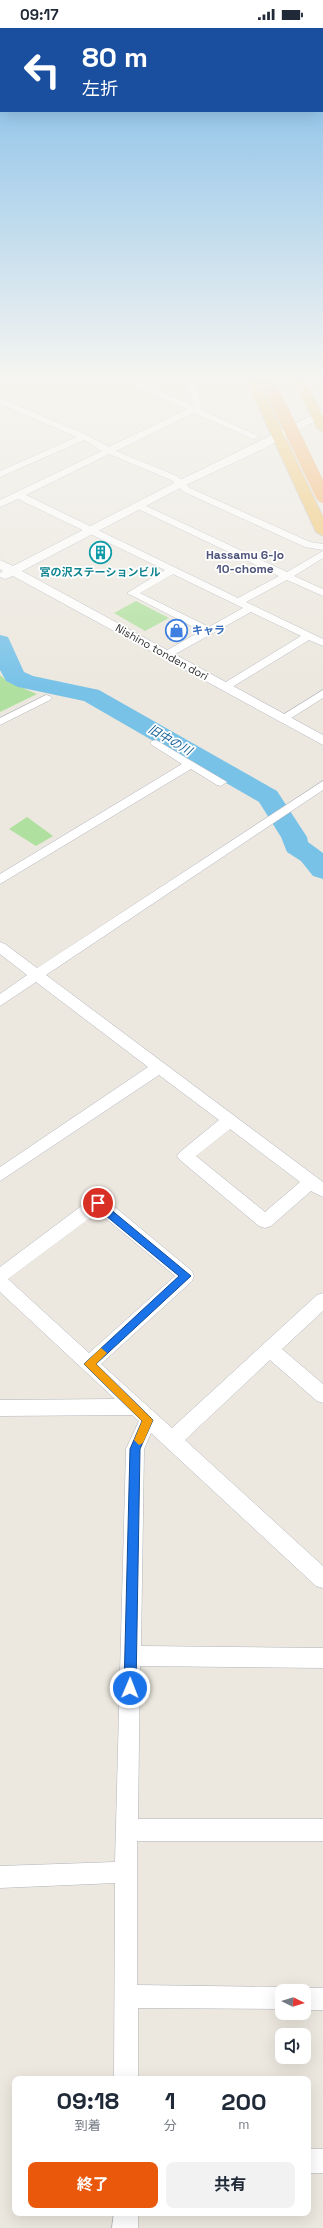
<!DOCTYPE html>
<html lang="ja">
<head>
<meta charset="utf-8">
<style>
  :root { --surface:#fff; --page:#f2f2f3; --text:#1f2937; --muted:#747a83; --accent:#ea580c }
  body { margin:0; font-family:"Space Grotesk","Noto Sans JP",sans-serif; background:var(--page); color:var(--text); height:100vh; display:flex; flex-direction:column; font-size:15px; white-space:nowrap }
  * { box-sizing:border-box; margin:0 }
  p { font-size:13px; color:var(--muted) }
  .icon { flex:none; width:22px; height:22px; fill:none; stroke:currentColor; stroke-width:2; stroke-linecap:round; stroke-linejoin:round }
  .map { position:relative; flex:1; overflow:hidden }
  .drawer { position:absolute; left:12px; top:2048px; width:299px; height:140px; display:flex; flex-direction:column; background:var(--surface); border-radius:8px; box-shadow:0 4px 16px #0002 }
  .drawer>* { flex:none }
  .hud { position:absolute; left:0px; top:0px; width:323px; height:84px; box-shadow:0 4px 16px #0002; background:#1a4fa0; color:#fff; overflow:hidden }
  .needle { width:26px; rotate:95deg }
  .buttons { position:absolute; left:275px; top:1956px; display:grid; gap:8px }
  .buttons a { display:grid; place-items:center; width:36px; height:36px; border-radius:8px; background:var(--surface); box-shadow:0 4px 16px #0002; font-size:20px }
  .pin { position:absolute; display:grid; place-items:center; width:34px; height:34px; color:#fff; margin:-17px; border:2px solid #fff; border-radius:50%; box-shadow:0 1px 4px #0007 }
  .me { position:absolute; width:44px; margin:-22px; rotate:1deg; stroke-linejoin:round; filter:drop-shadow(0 0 3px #0008) }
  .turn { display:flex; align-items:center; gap:14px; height:84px; padding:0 16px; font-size:18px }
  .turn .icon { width:52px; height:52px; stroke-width:2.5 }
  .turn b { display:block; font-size:28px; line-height:34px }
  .eta { display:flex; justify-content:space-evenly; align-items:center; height:68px; text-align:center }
  .eta b { font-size:24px; font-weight:700; line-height:28px }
  .primary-button { display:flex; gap:8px; margin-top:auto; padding:8px 16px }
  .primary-button a { flex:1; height:46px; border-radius:8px; background:var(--accent); color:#fff; font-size:16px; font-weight:700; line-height:46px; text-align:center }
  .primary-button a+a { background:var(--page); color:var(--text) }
  .status { display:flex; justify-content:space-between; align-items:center; height:28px; padding:0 20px; background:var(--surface); direction:ltr }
  .status svg { height:11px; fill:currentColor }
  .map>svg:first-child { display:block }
</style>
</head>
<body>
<div class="status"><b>09:17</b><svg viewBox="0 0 49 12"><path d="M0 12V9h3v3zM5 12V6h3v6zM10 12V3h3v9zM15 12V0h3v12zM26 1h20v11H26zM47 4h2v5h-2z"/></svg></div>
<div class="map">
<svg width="323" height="2200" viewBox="0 0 323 2200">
  <rect width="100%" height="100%" fill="#ece8df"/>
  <!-- green -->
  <g fill="#b0e09f">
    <path d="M136,573L169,590L145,603L114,585Z"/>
    <path d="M0,647L8,654L37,666L0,684Z"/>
    <path d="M27,789L53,808L36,818L9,801Z"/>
  </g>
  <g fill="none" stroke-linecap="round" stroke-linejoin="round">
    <!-- river -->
    <path fill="#78c2e8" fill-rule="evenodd" d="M0,607L8,609L24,644L33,648L99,662L277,763L307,809L308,814L323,825V851L313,848L301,833L287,824L281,809L259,774L84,673L18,659L6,653L0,642Z"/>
    <defs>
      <g id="minor">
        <path d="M124,352H135L193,378L186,352H194L202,377L200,381L260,409L253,411L194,385L116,423L177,448L190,460L310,514L323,516V522L305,519L184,464L171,452L109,426L26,467L238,570L279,548L136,480V476H142L287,544L323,523V530L294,548L323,561V568L287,552L246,574L323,611V618L309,612L229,661H221L220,659L221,657L301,608L251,584L170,629H162L161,627L162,625L201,603L127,565L165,542L18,471L0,479V472L102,423L84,412L0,449V443L77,409L0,376V370L87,407L109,419L187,381ZM173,546L243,580L209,599L140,565Z"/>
        <path d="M323,662V670L288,692L284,693L278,690Z"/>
        <path d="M46,667L50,668L52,670L50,672L0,697V690Z"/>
        <path d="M156,712L227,754L221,758L217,757L191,741L0,856V846L182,736L152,717L150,715L152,713Z"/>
        <path d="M323,753V762L46,947L323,1154V1169L311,1163L271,1198L265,1200L259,1198L180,1132L177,1128L180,1124L219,1092L159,1047L0,1153V1139L148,1039L36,954L0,978V966L27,947L0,926V914L5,916L37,940ZM230,1101L300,1154L265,1184L196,1128Z"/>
        <path d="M98,1169L104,1170L192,1243L194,1248L192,1253L101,1336L172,1400L317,1267L323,1265V1283L282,1321L323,1356V1375L317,1373L270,1332L185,1412L323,1538V1560L316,1558L151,1405L144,1421L141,1618L323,1620V1640L140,1638L138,1791H323V1813H137V1957L282,1959L291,1963H282V1981L138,1980V2051H114L115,1855L0,1860V1838L115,1834L126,1421L139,1393L132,1387L0,1388V1372L115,1371L0,1264V1239L92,1170ZM98,1184L175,1248L89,1325L8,1251Z"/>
        <path d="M304,1960H323V1982H304V1963H296Z"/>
        <rect x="308" y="2121" width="15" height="24"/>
        <path d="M114,2185H138V2200H112Z"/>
      </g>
      <path id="tertiary" d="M323,382V389L263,421L184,458L22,543L323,707V717L13,548L5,551L0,549V545L3,543L0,541V532L13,538L176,454Z"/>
      <g id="trunk">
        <path d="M246,352H258L323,489V508L316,504Z"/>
        <path d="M293,352H305L323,388V404L317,400Z"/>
      </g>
    </defs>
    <!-- minor casing -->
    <use href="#minor" stroke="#b2b4be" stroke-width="1"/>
    <!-- tertiary casing -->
    <use href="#tertiary" stroke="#b2b4be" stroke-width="1"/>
    <!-- trunk casing -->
    <use href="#trunk" stroke="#c8c8c8" stroke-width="2"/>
    <!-- minor -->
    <use href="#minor" fill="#fff" fill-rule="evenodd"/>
    <!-- tertiary -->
    <use href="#tertiary" fill="#fff" fill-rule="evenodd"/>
    <!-- trunk -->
    <use href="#trunk" fill="#efc164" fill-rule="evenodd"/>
    <defs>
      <path id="motorway-bridge" d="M267,352L323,468"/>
    </defs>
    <!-- motorway-bridge casing -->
    <use href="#motorway-bridge" stroke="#c8c8c8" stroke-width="14" stroke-linecap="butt"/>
    <!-- motorway-bridge -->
    <use href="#motorway-bridge" stroke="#f5ad61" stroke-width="14"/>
  </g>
  <!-- sky -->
  <linearGradient id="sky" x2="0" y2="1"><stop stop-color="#7bbae8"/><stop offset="0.53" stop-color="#f6f5f1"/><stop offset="1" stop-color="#f6f5f1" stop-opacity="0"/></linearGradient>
  <rect width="323" height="660" fill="url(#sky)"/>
  <!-- route -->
  <path fill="#1a73e8" stroke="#114b97" d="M98,1171L191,1248L96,1336L153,1392L140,1421L136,1660L135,1664L130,1666L126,1664L124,1660L130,1421L142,1393L84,1336L179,1248L94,1178V1172Z"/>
  <!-- slow -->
  <path fill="#f59e0b" d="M101,1320L107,1325L96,1336L153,1392L143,1415L139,1417L134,1412L142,1393L84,1336Z"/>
  <!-- icons -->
  <defs>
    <symbol id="building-ring" viewBox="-11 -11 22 22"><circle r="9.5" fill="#fff" stroke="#0f9aa8" stroke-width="1.5"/><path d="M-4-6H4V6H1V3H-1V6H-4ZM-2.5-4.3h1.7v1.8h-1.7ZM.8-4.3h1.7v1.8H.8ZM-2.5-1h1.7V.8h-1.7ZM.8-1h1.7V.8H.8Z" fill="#0f9aa8"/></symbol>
    <symbol id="shop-ring" viewBox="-11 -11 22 22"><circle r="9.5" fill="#fff" stroke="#3f7fe0" stroke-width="1.5"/><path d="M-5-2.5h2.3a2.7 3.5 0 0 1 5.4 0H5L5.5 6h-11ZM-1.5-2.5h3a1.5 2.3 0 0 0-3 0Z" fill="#3f7fe0"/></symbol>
  </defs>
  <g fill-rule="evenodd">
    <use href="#building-ring" x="88" y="512" width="25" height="25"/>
    <use href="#shop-ring" x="164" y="590" width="25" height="25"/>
  </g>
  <g text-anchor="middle" stroke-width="3.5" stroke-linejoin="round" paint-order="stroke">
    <!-- far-culture labels -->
    <g font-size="11" font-weight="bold" fill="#0d838f" stroke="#fff">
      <text x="100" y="548">宮の沢ステーションビル</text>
    </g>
    <!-- far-shop labels -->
    <g font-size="11" font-weight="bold" fill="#366cbe" stroke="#fff" text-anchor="start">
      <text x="192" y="606">キャラ</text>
    </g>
    <!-- far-street labels -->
    <g font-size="11" fill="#2c2c2c" stroke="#fff">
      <text transform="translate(162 624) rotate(29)" y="4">Nishino tonden dori</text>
    </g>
    <!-- far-neighbourhood labels -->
    <g font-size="12" font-weight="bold" fill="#4e537a" stroke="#fff">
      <text x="245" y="531">Hassamu 6-jo<tspan x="245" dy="14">10-chome</tspan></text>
    </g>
    <!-- far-water labels -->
    <g font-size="12" font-style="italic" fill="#156096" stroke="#fff">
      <text transform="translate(170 712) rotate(30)" y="4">旧中の川</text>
    </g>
  </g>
</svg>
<div class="buttons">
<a><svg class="needle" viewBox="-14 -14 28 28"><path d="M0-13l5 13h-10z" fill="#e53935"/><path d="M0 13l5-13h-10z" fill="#747a83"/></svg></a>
<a><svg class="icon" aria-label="sound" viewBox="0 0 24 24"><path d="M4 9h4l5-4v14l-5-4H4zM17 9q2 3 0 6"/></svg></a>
</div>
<div class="pin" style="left:98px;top:1175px;background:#d93025"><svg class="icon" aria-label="arrive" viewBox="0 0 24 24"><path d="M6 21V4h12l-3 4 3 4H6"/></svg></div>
<svg class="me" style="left:130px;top:1660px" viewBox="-20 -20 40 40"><circle r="17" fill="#1a73e8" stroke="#fff" stroke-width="3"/><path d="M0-11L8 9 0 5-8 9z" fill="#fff"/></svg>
<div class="hud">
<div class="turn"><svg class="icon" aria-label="left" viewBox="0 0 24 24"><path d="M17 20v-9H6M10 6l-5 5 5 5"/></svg><div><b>80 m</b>左折</div></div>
</div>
<section class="drawer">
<div class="eta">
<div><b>09:18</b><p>到着</p></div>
<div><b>1</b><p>分</p></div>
<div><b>200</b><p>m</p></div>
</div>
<div class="primary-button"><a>終了</a><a>共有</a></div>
</section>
</div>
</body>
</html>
